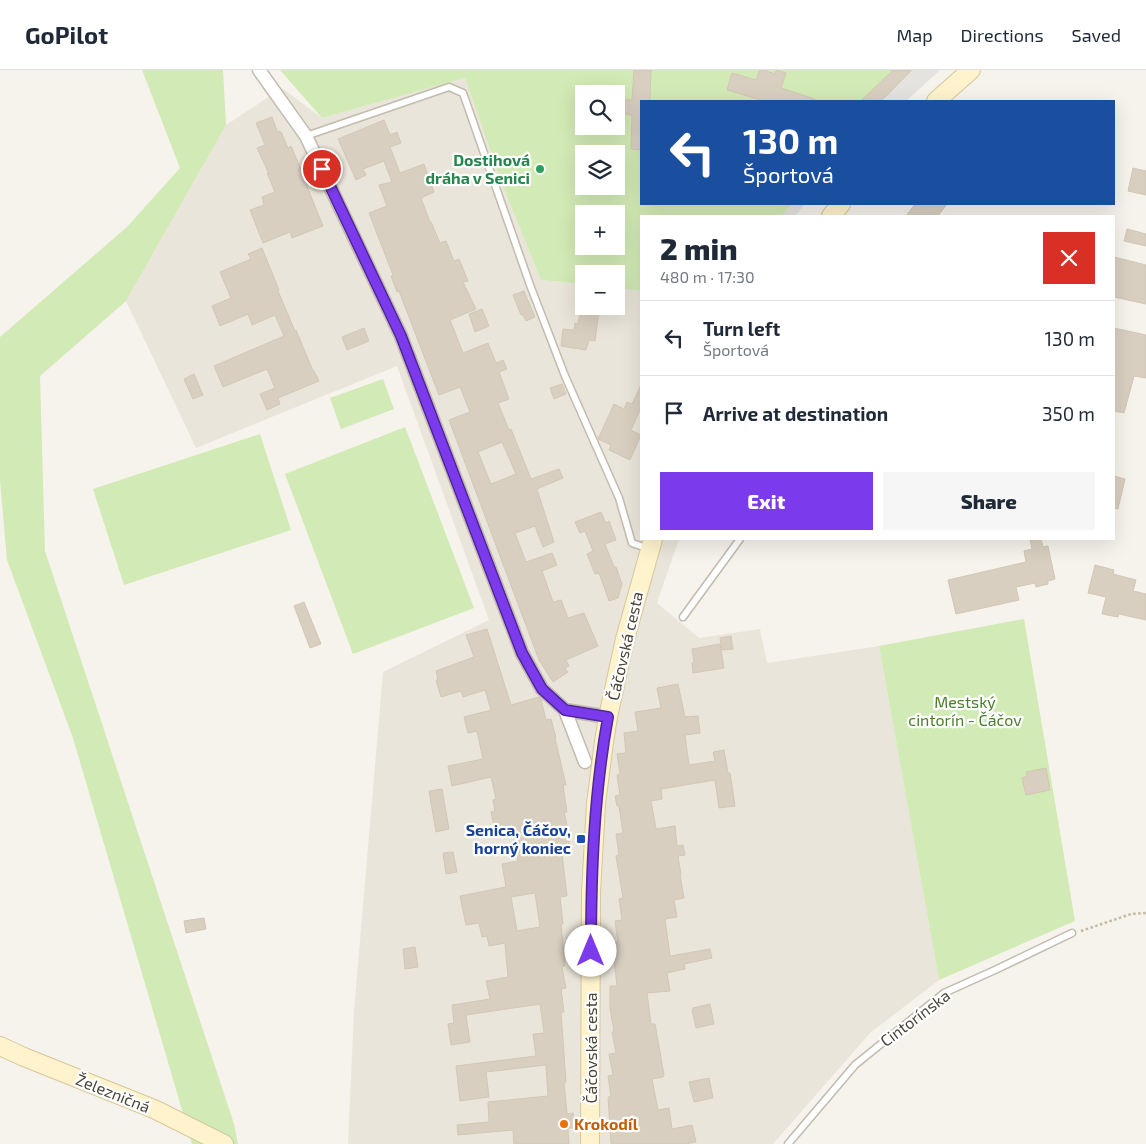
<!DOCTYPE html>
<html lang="en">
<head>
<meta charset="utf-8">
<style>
  :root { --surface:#fff; --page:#f6f6f7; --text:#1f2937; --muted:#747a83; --line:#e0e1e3; --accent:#7c3aed }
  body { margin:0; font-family:"Exo 2",sans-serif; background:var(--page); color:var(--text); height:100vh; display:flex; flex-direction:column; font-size:19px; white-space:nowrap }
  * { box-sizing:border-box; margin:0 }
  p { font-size:16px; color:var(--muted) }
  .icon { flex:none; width:28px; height:28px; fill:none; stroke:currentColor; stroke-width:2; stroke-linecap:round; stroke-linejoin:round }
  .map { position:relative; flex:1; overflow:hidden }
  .sheet { position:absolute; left:640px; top:145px; width:475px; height:325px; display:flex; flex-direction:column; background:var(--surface); border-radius:0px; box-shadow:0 5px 20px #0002 }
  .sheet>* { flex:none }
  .guide { position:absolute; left:640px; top:30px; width:475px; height:105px; border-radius:0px; box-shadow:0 5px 20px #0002; background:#1a4fa0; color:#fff; overflow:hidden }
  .fabs { position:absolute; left:575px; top:15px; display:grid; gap:10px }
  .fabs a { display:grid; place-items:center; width:50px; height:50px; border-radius:0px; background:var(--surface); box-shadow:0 5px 20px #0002; font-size:25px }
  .pin { position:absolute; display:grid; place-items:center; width:42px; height:42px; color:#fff; margin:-21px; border:2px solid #fff; border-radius:50%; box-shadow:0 1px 5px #0007 }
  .me { position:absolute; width:55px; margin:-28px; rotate:0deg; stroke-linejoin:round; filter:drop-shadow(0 0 4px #0008) }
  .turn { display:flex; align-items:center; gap:18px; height:105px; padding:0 20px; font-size:22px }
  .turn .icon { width:65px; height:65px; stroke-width:2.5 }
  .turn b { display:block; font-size:35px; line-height:42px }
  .round { display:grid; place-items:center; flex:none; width:52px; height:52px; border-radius:0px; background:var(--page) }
  .overview { display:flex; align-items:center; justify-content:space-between; height:85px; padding:0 20px }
  h1 { font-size:30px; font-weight:800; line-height:38px }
  .button { display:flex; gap:10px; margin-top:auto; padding:10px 20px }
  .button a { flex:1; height:58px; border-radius:0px; background:var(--accent); color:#fff; font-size:20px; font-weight:800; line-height:58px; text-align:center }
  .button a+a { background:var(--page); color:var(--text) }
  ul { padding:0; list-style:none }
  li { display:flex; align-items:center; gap:15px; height:75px; padding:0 20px; border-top:1px solid var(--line) }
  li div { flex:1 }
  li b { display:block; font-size:19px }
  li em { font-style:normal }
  header { display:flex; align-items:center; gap:30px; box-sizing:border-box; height:70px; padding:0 25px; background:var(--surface); border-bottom:1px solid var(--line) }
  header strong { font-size:24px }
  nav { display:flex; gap:28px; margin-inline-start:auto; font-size:18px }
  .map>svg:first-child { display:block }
</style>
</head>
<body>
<header>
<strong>GoPilot</strong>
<nav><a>Map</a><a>Directions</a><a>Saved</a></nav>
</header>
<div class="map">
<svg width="1146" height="1074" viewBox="0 0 1146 1074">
  <rect width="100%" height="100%" fill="#f6f3ec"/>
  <!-- residential -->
  <path fill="#eae5da" d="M465,8L502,114L541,210L584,214V236H616V218L641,221V469H679L657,533L699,568L760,559L767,593L879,576L939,910L870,963L773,1074H348L354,941L383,602L489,550L397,296L196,378L126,231L226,55L282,18L322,48Z"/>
  <!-- green -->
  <g fill="#d2eab5" fill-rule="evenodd">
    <path d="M142,0H223L226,55L126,231L40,306L45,481L234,1054L238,1074H192L73,668L7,490L0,411V267L127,157L180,98Z"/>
    <path d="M280,0H913L881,31H641V134H792L782,146H641V221L616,218V204H584V214L541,210L502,114L465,8L322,48ZM584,24H616V56H584ZM584,84H616V116H584ZM584,144H616V176H584Z"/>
    <path d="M383,309L394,339L341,359L330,328Z"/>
    <path d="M405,357L474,538L353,584L285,404Z"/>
    <path d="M260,364L291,460L124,515L93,419Z"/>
    <path d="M1024,549L1075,851L939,910L879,576Z"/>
  </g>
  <!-- parking -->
  <g fill="#e5e3e0">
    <path d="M913,0H940L906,31H881Z"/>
    <path d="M792,134H805L795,146H782Z"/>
  </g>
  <!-- building -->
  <g fill="#d8cfc1" stroke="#d3c7b4" fill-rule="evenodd">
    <path d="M634,0H651L650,31H641V80L631,79L632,45L624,44L625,30H632Z"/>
    <path d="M760,0H764L775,4L776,0L786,3L781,18L815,29V31H764L727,20L732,3L756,10Z"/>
    <path d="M893,0H912L881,31H861Z"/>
    <path d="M272,47L277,61L281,62L288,78L291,76L307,113L306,114L323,156L292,168L290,162L263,173L250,140L264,135L262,127L275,122L267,103L269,104L257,78L265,75L256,53Z"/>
    <path d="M384,50L390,65L397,62L401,73L390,77L400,103L424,94L434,122L421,128L430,152H431L440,173L446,171L454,191L459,189L468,211L463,212L476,239L450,250L463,283L488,273L496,293L503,290L507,299L499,302L509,329L498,333L509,360L511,359L531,409L559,399L563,408L537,419L554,472L543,477L535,456L515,463L526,492L552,483L557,495L542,501L553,532L561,530L568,548L584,543L598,576L566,590L569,596L565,598L568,602L553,612L539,590L449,350L470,342L460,317L439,325L399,221L397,222L391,206L393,205L369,143L387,136L379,115L392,112L384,91L363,99L366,105L356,110L338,69ZM502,372L516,404L491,414L478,382Z"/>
    <path d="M1133,98L1146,101V125L1128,121Z"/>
    <path d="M915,134H947L938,146H906Z"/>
    <path d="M1127,159L1146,164V176L1124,171Z"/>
    <path d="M262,178L279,220L278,221L295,261L296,260L313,301H314L319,311L278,328L280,334L267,340L260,324L275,318L267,299L223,317L214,296L284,266L275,245L252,255L248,244L220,256L212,236L231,228L220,202L251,189L248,184Z"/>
    <path d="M1114,187L1146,195V234L1114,227Z"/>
    <path d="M524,221L535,247L526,251L523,245H521L513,225Z"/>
    <path d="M482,239L489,256L475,262L469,244Z"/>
    <path d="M581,239L599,241L595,271L589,270L586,280L561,276L563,259L574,260L575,253L578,254Z"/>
    <path d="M364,258L369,271L347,280L342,267Z"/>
    <path d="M1114,258L1146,265V308L1134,306L1124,343L1114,341Z"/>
    <path d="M194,304L203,325L193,329L184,309Z"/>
    <path d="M562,314L566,324L554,329L550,318Z"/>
    <path d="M641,315V338L631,360L641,365L630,390L609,380L611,375L598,369L614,334L624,339L627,332L632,334Z"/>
    <path d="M1114,406L1125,409L1118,439L1114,438Z"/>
    <path d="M601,442L606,453L609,451L616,470L605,474L614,497H616L622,514L618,528L609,531L599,503L595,504L587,484L593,481L585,461L580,463L575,452Z"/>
    <path d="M1037,469H1041L1043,477L1048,476L1055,509L1048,511V514L1036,517L1035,513L1016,517L1019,530L956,544L948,510L1026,492L1024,481L1032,479L1030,470Z"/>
    <path d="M1095,495L1114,500L1113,504L1136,510L1133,521L1146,524V550L1119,544L1118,547L1102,544L1106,527L1088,523Z"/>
    <path d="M304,532L321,574L310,578L294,536Z"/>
    <path d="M487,559L511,635L539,627L541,629L546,650L551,649L556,668H555L566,715H563L567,742H564L568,759L570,782L562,784L567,826L560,827L563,854H561L565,896L562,897L566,918L561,919L564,942H561L566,1012H564L567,1044L573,1043L575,1058H568L569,1074H514L513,1060L458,1065L457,1055L489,1052L488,1032L548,1026L546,995L486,1002L489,1027L460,1031L456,996L536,986L533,964L544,963L540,934L466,945L470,972L451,975L448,954L454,953L452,935L490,929L486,911L508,907L505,873L489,876L487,866L482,867L479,853L466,855L460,826L506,817L502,794L518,791L512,758L495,761L491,742L495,741L493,730L496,729L491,707L452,716L448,696L483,689L477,661L468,663L464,647L491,640L485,620L463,627L461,621L441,627L436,610H438L436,601L474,587L466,565ZM535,823L540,857L517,861L511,827Z"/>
    <path d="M731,566L733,579L722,580L720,568Z"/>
    <path d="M720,574L724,598L693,603L692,593L694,592L692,579Z"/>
    <path d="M678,614L685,647L698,646L700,663L685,665L689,695L715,691L713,682L724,680L728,703H730L735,736L719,738L715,710L661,719L662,729L651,731L656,759L675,756L677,776L683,775L685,785L678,786L681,805H680L684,828L674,830L677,847L665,849L670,886L710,879L712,888L684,894L685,899L667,903L670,921L647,923L651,954H655L664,1005L663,1007L652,1009L658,1040L669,1038L672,1059L692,1055L696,1072L685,1074H611L608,1027H611L608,1006L613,1005L609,984L616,983L612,962L614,961L610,939V916H617L612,873L618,872L615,851L622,850L619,829L623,828L616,786L619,785L616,764L623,763L619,736H617L615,726L620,725L617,705L620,704L617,684L626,683L624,663L638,661L635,642L661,638L657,618Z"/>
    <path d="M1046,698L1050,720L1026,725L1022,708L1027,706L1026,702Z"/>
    <path d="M442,719L449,759L436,762L429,721Z"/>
    <path d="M453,782L457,802L446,804L443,783Z"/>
    <path d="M204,848L206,859L186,863L184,851Z"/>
    <path d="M415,877L418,897L405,899L403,879Z"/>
    <path d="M710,934L714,954L696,958L692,940H693V938Z"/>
    <path d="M709,1008L713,1028L694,1032L689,1012Z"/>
  </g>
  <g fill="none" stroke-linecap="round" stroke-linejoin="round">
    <defs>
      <g id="lane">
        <path d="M306,66L449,17L463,23L530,215L565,306L619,428L632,473L649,479"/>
        <path d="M683,547L740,469"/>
        <path d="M788,1074L855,995L944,923L995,900L1072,863"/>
      </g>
      <g id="street">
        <path d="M259,0L306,66L401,266L522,583L542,619L565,640L608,647"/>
        <path d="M565,640L585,692"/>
      </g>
      <g id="secondary">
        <path d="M936,31L971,0"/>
        <path d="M831,146L841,134"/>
        <path d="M0,976L24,987L154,1039L224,1074"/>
        <path d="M590,1074L591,822L596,734L604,672L608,647L625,569L653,469"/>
      </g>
    </defs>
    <!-- lane casing -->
    <use href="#lane" stroke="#c2bbae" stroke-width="9"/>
    <!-- street casing -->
    <use href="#street" stroke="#c2bbae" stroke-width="15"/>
    <!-- secondary casing -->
    <use href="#secondary" stroke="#d6c79b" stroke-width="20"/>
    <!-- path -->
    <path stroke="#c4b79f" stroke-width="2.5" stroke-dasharray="2.5 2.5" stroke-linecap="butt" d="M1081,861L1131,844L1146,843"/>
    <!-- lane -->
    <use href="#lane" stroke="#fff" stroke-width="6"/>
    <!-- street -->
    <use href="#street" stroke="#fff" stroke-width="12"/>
    <!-- secondary -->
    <use href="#secondary" stroke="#fff3cd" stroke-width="18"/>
  </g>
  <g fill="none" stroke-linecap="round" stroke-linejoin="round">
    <defs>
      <path id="route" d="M322,99L401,266L522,583L542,619L565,640L608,647C594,724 591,802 591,881"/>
    </defs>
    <!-- route casing -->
    <use href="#route" stroke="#51269a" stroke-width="12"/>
    <!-- route -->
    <use href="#route" stroke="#7c3aed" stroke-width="9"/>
  </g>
  <!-- markers -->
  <circle fill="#2e9e5b" stroke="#fff" stroke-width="2" cx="540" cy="99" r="5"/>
  <rect fill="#1a4fb4" stroke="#fff" stroke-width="2" x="576" y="764" width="10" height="10" rx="2.5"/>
  <circle fill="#e8710a" stroke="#fff" stroke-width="2" cx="564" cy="1054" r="5"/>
  <g text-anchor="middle" stroke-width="4.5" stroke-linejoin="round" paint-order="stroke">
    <!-- leisure labels -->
    <g font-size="16" font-weight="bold" fill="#27864d" stroke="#fff" text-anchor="end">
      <text x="530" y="96">Dostihová<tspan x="530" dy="18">dráha v Senici</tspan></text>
    </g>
    <!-- street labels -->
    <g font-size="16" fill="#4b4439" stroke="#fff">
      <text transform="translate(625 576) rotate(-77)" y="6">Čáčovská cesta</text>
      <text transform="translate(915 948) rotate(-37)" y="6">Cintorínska</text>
      <text transform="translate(591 978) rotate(-90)" y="6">Čáčovská cesta</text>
      <text transform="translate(113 1023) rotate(22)" y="6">Železničná</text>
    </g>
    <!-- park labels -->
    <g font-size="16" fill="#4a7f2a" stroke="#fff">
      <text x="965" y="638">Mestský<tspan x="965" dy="18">cintorín - Čáčov</tspan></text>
    </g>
    <!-- transit labels -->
    <g font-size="16" font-weight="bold" fill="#164399" stroke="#fff" text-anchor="end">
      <text x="571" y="766">Senica, Čáčov,<tspan x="571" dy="18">horný koniec</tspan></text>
    </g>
    <!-- food labels -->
    <g font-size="16" font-weight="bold" fill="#c56008" stroke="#fff" text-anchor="start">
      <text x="574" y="1060">Krokodíl</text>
    </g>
  </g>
</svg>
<div class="fabs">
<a><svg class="icon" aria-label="search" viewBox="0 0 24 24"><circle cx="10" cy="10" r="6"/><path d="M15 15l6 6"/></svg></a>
<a><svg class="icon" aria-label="layers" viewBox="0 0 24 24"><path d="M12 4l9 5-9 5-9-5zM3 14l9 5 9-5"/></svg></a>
<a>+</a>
<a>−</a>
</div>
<div class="pin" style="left:322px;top:99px;background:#d93025"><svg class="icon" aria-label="arrive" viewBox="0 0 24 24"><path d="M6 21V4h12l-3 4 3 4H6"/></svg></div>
<svg class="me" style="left:591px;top:881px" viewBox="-20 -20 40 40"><circle r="19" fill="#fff"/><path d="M0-13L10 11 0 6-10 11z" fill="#7c3aed"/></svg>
<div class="guide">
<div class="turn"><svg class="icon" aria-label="left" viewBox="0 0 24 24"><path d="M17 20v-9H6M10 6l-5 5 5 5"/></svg><div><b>130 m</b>Športová</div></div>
</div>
<section class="sheet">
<div class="overview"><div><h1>2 min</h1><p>480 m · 17:30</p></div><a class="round" style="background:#d93025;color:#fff"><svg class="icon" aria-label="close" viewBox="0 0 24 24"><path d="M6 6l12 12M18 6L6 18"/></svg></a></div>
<ul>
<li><svg class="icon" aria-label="left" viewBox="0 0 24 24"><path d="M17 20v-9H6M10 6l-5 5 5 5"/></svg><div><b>Turn left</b><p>Športová</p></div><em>130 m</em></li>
<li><svg class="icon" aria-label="arrive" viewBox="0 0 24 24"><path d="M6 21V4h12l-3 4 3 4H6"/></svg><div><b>Arrive at destination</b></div><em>350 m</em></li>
</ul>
<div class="button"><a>Exit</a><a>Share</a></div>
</section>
</div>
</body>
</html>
